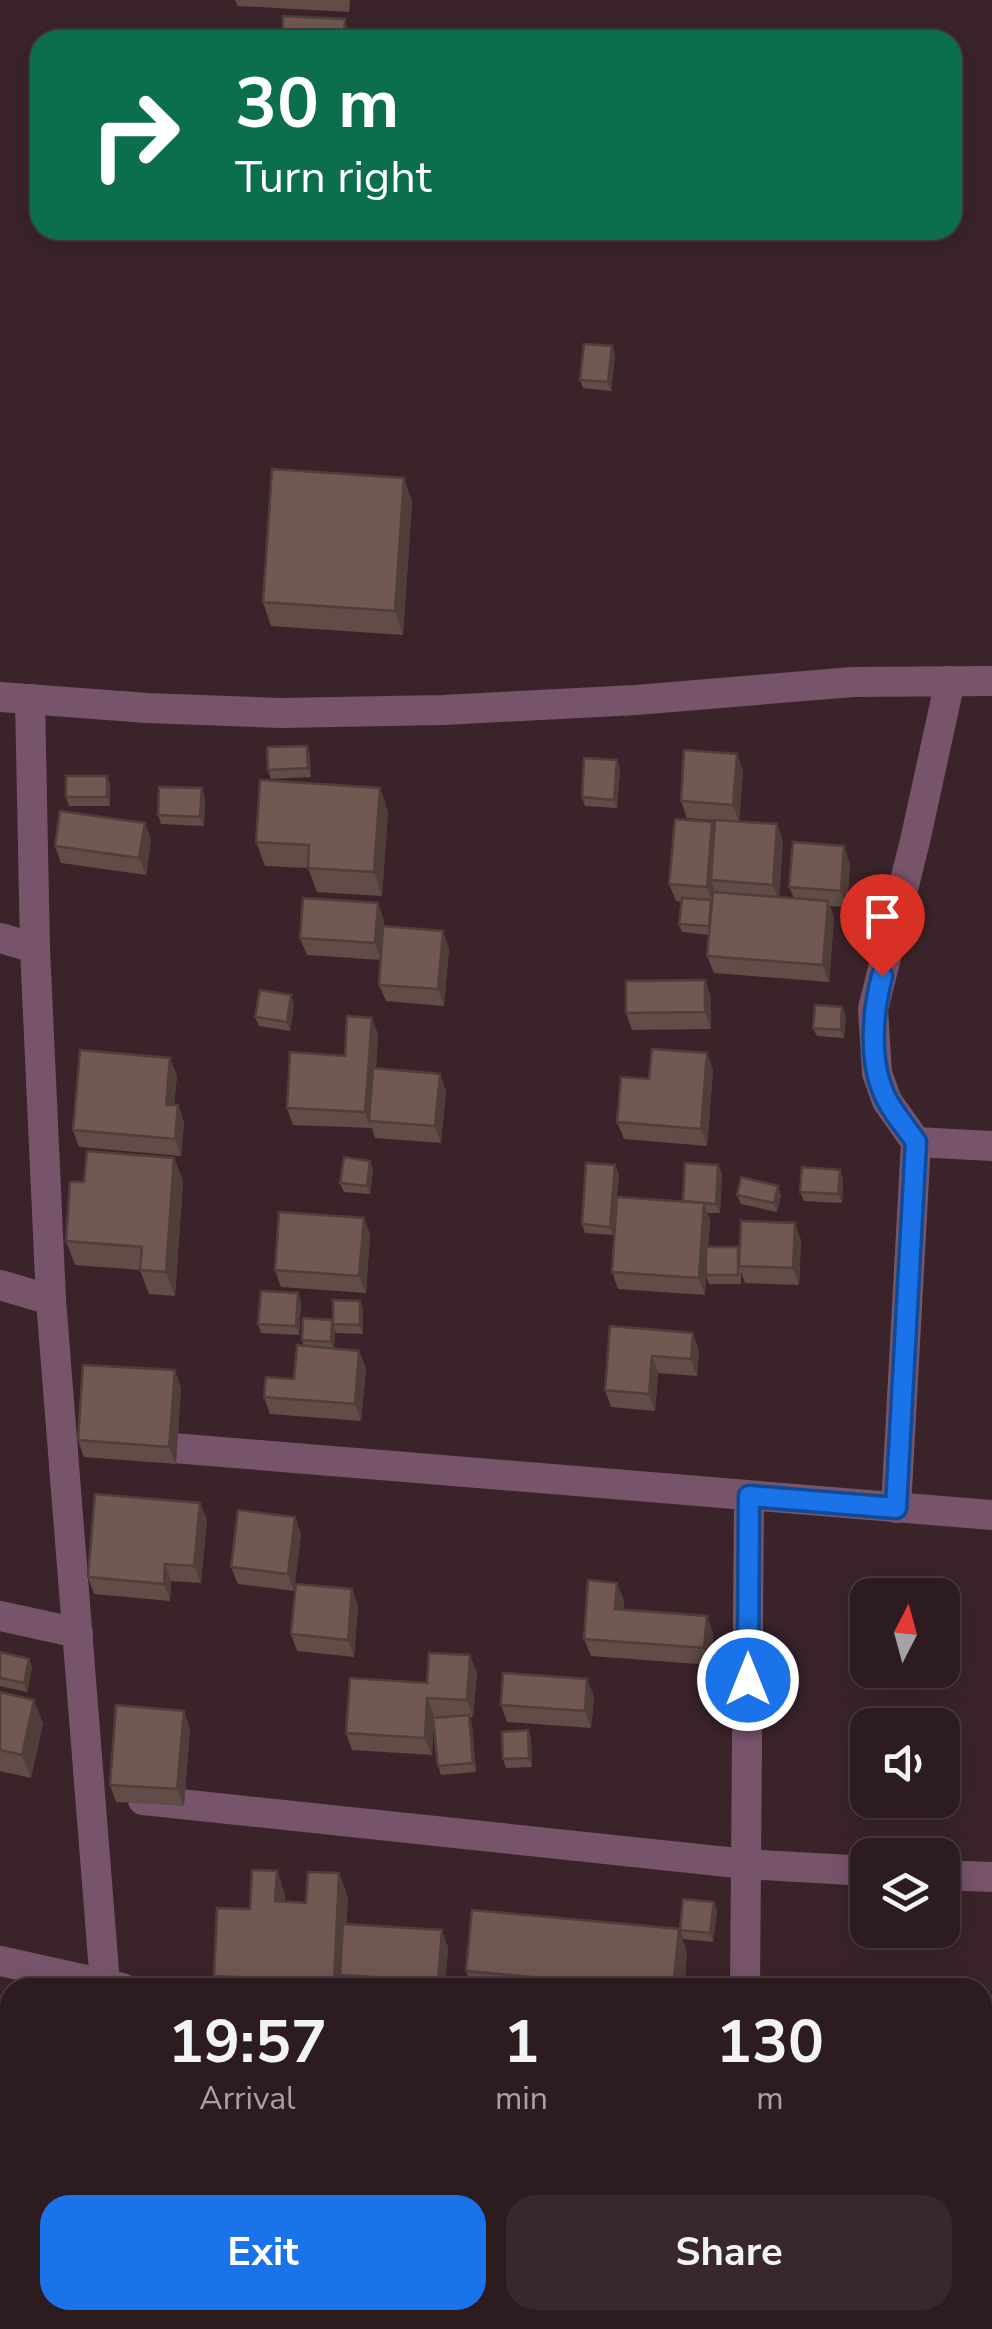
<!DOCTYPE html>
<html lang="en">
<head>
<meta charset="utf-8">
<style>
  :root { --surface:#2c1b1f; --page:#38282c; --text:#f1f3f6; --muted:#a6a1a4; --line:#48393d; --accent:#1a73e8 }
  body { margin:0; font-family:"Nunito Sans",sans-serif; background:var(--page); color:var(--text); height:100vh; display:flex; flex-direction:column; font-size:38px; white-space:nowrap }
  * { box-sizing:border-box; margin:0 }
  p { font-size:32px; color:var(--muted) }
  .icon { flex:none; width:55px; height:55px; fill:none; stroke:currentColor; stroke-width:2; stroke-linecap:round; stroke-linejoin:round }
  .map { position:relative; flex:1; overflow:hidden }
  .details { position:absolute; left:0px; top:1978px; width:992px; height:352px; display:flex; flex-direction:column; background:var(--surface); border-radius:30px 30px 0 0; box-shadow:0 5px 25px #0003,0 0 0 2px var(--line) }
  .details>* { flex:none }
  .banner { position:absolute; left:30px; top:30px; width:932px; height:210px; border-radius:30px; box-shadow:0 5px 25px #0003,0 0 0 2px var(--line); background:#0b6e4f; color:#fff; overflow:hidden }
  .needle { width:65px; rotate:6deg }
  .tools { position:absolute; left:850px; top:1578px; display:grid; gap:20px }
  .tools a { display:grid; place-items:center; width:110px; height:110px; border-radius:20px; background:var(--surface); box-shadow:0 5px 25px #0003,0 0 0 2px var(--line); font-size:50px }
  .pin { position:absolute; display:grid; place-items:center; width:85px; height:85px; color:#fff; margin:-102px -42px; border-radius:50% 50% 50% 0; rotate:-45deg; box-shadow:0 0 10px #0007 }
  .pin .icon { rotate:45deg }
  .me { position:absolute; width:110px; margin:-55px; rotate:0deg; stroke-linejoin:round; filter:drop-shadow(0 0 8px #0008) }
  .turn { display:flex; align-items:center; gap:35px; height:210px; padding:0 40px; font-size:45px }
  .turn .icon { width:130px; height:130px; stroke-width:2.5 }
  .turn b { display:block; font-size:70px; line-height:85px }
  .eta { display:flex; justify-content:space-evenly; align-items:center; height:170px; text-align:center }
  .eta b { font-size:60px; font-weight:700; line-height:70px }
  .button { display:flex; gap:20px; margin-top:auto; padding:20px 40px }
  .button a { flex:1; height:115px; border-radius:30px; background:var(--accent); color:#fff; font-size:40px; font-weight:700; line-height:115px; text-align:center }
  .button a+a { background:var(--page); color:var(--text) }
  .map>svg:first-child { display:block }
</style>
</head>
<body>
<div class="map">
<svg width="992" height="2329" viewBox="0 0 992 2329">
  <rect width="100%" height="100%" fill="#3a2429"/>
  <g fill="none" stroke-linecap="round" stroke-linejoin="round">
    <!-- minor -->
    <g stroke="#78546b" stroke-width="30">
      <path d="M0,697L147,708L280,713L443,710L636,700L853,682L992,681"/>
      <path d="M30,699L35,948"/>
      <path d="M0,938L35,948L51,1300L105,1984"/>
      <path d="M916,1142L992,1146"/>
      <path d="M0,1285L51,1300"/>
      <path d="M136,1445L992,1515"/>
      <path d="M896,1508L916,1142L887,1101L877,1073L873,1009L915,841L950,681"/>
      <path d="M0,1616L78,1633"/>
      <path d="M143,1800L746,1864L868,1871"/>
      <path d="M942,1875L992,1877"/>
      <path d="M0,1961L122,1988"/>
      <path d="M745,1988L749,1496"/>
      <path d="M982,2228L992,2230"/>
      <path d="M25,2320L54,2329"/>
      <path d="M79,2329L82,2320"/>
      <path d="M452,2329L454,2320"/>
    </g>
  </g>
  <!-- wall -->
  <g fill="#614c47">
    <path d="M235,0H350L349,12L238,6Z"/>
    <path d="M612,346L615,355L611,391L583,388L580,380Z"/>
    <path d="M404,478L412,502L403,635L271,626L263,602Z"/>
    <path d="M737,754L743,771L739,822L777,824L783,841L779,897L794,898L789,887L850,863L847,907L830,906L834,918L829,982L714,973L707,956L709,935L682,932L679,924L681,902L676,901L669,884L712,822L715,830L724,821L687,818L681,801Z"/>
    <path d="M310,755L311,777L271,779L268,770Z"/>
    <path d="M620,769L617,808L585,806L582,797Z"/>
    <path d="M107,776L110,785V806H69L66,797Z"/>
    <path d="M380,788L388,812L382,896L317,892L308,868L265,866L256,842Z"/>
    <path d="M205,797L204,826L161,824L158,815Z"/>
    <path d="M145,823L151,840L146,875L61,863L55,846Z"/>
    <path d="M384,920V926L449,948L444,1006L386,1001L379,985L381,960L307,955L300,938Z"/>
    <path d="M705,980L711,997V1029L632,1030L626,1013Z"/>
    <path d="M291,995L294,1004L290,1031L259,1026L255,1017Z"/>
    <path d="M846,1016L844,1038L817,1036L813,1028Z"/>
    <path d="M372,1018L378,1035L376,1068L446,1091L441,1143L375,1138L372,1128L293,1125L287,1108L345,1056Z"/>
    <path d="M707,1053L713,1070L707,1146L624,1139L617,1122Z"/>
    <path d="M177,1075L174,1105H178L184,1122L181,1156L79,1147L73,1130Z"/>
    <path d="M174,1158L183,1181L175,1296L149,1294L140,1270L75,1265L66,1241L84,1182Z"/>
    <path d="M370,1161L373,1169L370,1194L344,1192L340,1183Z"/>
    <path d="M718,1165L722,1174L720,1213H707L710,1220L708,1247L740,1252L801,1240L799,1285L745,1283L741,1272V1284H709L706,1276L705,1295L618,1289L612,1272Z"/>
    <path d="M619,1174L613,1235L585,1233L582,1224Z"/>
    <path d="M843,1179L842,1203L804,1201L800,1192Z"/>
    <path d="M737,1195H781L777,1212L741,1204Z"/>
    <path d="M364,1218L370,1235L366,1293L281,1287L275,1270Z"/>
    <path d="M298,1293L301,1302L299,1335L261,1333L258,1324Z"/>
    <path d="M360,1301L363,1309V1334L336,1333L335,1330L334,1349L359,1351L366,1368L361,1421L270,1414L264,1397L294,1379L304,1346L302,1340Z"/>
    <path d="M610,1326L699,1350L697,1376L658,1373L655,1411L611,1407L605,1390Z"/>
    <path d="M181,1387L176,1464L84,1457L78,1440Z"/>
    <path d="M200,1503L207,1520L201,1583L171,1581L170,1601L94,1594L88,1577Z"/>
    <path d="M295,1517L301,1534L294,1591L238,1584L231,1567Z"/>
    <path d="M352,1589L358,1606L354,1657L297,1651L291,1634Z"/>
    <path d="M624,1600L623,1610L713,1633L711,1665L591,1656L584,1639Z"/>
    <path d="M0,1652L29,1659L32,1668L27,1692L0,1686Z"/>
    <path d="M477,1672L473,1717H469L472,1724L476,1772L441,1775L438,1766L433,1718L432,1755L352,1750L346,1733L427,1683Z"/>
    <path d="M0,1692L43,1723L31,1778L0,1771Z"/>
    <path d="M594,1696L591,1728L507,1722L501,1705Z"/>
    <path d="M190,1728L184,1806L116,1802L110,1785Z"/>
    <path d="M528,1730L531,1739L532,1767L506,1768L503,1759Z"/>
    <path d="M277,1871L285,1895V1901L306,1903L348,1897L346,1924L448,1947L445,1988H345L344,1985L343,1988H219L214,1976L250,1909Z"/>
    <path d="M714,1902L717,1911L713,1942L683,1939L680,1930Z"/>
    <path d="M679,1929L687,1953L684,1988H472L466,1971Z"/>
    <path d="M0,2038L10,2040V2103L0,2101Z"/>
    <path d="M10,2175V2213L4,2211L1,2202Z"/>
  </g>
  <!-- shaded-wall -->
  <g fill="#4f3e3a">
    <path d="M345,19L351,36V40H344Z"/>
    <path d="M612,346L615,355L611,391L608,382Z"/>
    <path d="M404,478L412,502L403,635L395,611Z"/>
    <path d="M307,746L310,755L311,777L308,768Z"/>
    <path d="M737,754L743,771L739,822L733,805Z"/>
    <path d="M617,760L620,769L617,808L614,800Z"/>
    <path d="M107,776L110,785V806L107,797Z"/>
    <path d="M202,788L205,797L204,826L200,817Z"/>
    <path d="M380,788L388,812L382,896L374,872Z"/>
    <path d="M712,822L718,839L711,880L714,888L713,904L707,887Z"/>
    <path d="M145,823L151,840L146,875L139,858Z"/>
    <path d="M777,824L783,841L779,902L773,885Z"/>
    <path d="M844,846L850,863L847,907L841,891Z"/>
    <path d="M828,901L834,918L829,982L823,965Z"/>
    <path d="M378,903L384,920L381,960L375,943Z"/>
    <path d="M443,931L449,948L444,1006L438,989Z"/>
    <path d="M705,980L711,997V1029L705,1012Z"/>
    <path d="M291,995L294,1004L290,1031L287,1022Z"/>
    <path d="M842,1007L846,1016L844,1038L841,1030Z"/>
    <path d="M372,1018L378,1035L372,1121H369L371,1129L365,1112Z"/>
    <path d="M707,1053L713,1070L707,1146L701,1129Z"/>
    <path d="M170,1058L177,1075L172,1122L166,1105Z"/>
    <path d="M440,1074L446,1091L441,1143L435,1126Z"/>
    <path d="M178,1105L184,1122L181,1156L175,1139Z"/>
    <path d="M174,1158L183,1181L175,1296L166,1272Z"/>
    <path d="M370,1161L373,1169L370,1194L367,1186Z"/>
    <path d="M615,1165L619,1174L613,1235L610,1227Z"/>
    <path d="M718,1165L722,1174L720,1213L716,1204Z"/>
    <path d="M840,1170L843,1179L842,1203L838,1194Z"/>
    <path d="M778,1186L781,1195L777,1212L774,1203Z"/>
    <path d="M704,1203L710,1220L705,1295L699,1278Z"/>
    <path d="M364,1218L370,1235L366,1293L359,1276Z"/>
    <path d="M795,1223L801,1240L799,1285L793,1268Z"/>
    <path d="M298,1293L301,1302L299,1335L296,1326Z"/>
    <path d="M360,1301L363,1309V1334L360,1325Z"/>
    <path d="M332,1320L335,1330L334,1351L331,1342Z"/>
    <path d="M693,1333L699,1350L697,1376L691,1359Z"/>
    <path d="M359,1351L366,1368L361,1421L355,1404Z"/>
    <path d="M652,1356L658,1373L655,1411L649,1394Z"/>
    <path d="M175,1370L181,1387L176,1464L169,1447Z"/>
    <path d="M200,1503L207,1520L201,1583L194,1566Z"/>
    <path d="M295,1517L301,1534L294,1591L288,1574Z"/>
    <path d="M165,1564L171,1581L170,1601L164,1584Z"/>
    <path d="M617,1583L624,1600L622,1626L615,1609Z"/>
    <path d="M352,1589L358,1606L354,1657L348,1640Z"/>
    <path d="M707,1616L713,1633L711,1665L704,1648Z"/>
    <path d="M470,1655L477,1672L473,1717L467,1700Z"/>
    <path d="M29,1659L32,1668L27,1692L24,1683Z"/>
    <path d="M587,1679L594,1696L591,1728L585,1711Z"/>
    <path d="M427,1698L434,1715L432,1755L425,1738Z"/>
    <path d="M34,1700L43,1723L31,1778L22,1755Z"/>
    <path d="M184,1711L190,1728L184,1806L177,1789Z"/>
    <path d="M469,1715L472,1724L476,1772L473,1763Z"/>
    <path d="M528,1730L531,1739L532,1767L529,1758Z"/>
    <path d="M277,1871L285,1895L284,1925L275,1901Z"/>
    <path d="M339,1873L348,1897L344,1975H340L343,1988H336L334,1982Z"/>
    <path d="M714,1902L717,1911L713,1942L710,1933Z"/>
    <path d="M679,1929L687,1953L684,1988H673Z"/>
    <path d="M442,1930L448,1947L445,1988H441L438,1981Z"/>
    <path d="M10,2051V2100L5,2086Z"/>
  </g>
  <!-- building -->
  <g fill="#715853" stroke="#4f3e3a" stroke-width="2.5">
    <path d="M283,16L345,19L344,40H282Z"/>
    <path d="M584,344L612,346L608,382L580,380Z"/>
    <path d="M272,469L404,478L395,611L263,602Z"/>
    <path d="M307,746L308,768L268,770L267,747Z"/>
    <path d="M684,750L737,754L733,805L681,801Z"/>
    <path d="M584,758L617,760L614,800L582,797Z"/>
    <rect x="66" y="776" width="41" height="21"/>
    <path d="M260,780L380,788L374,872L308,868L309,845L256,842Z"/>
    <path d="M159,787L202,788L200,817L158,815Z"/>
    <path d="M60,811L145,823L139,858L55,846Z"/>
    <path d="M675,819L712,822L707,887L669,884Z"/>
    <path d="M715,820L777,824L773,885L711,880Z"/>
    <path d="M793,842L844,846L841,891L789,887Z"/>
    <path d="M713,892L828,901L823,965L707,956Z"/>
    <path d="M303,898L378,903L375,943L300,938Z"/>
    <path d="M682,898L711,900L709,926L679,924Z"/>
    <path d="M383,926L443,931L438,989L379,985Z"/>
    <path d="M705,980V1012L626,1013V981Z"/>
    <path d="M260,990L291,995L287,1022L255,1017Z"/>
    <path d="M815,1005L842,1007L841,1030L813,1028Z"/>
    <path d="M347,1016L372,1018L365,1112L287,1108L290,1052L345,1056Z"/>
    <path d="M652,1049L707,1053L701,1129L617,1122L621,1077L649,1079Z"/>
    <path d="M80,1050L170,1058L166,1105H178L175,1139L73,1130Z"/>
    <path d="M373,1068L440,1074L435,1126L369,1121Z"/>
    <path d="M87,1151L174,1158L166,1272L140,1270L142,1247L66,1241L70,1182H84Z"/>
    <path d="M344,1157L370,1161L367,1186L340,1183Z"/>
    <path d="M586,1163L615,1165L610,1227L582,1224Z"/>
    <path d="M685,1163L718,1165L716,1204L683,1201Z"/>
    <path d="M802,1167L840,1170L838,1194L800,1192Z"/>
    <path d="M741,1177L778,1186L774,1203L737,1195Z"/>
    <path d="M617,1197L704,1203L699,1278L612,1272Z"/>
    <path d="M279,1212L364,1218L359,1276L275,1270Z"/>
    <path d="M741,1221L795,1223L793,1268L739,1266Z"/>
    <rect x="706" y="1247" width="32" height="28"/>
    <path d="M261,1291L298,1293L296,1326L258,1324Z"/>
    <path d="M333,1300L360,1301V1325L333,1324Z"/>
    <path d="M303,1318L332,1320L331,1342L302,1340Z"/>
    <path d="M610,1326L693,1333L691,1359L652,1356L649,1394L605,1390Z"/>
    <path d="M297,1345L359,1351L355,1404L264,1397L266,1377L294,1379Z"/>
    <path d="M83,1365L175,1370L169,1447L78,1440Z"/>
    <path d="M95,1494L200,1503L194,1566L165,1564L164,1584L88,1577Z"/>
    <path d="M238,1510L295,1517L288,1574L231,1567Z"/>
    <path d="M588,1580L617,1583L615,1609L707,1616L704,1648L584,1639Z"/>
    <path d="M296,1584L352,1589L348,1640L291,1634Z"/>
    <path d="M0,1652L29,1659L24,1683L0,1678Z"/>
    <path d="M429,1653L470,1655L467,1700L427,1698L425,1738L346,1733L350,1678L427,1683Z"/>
    <path d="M503,1673L587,1679L585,1711L501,1705Z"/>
    <path d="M0,1692L34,1700L22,1755L0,1750Z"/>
    <path d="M116,1705L184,1711L177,1789L110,1785Z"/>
    <path d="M469,1715L473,1763L438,1766L433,1718Z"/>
    <path d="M528,1730L529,1758L503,1759L502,1732Z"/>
    <path d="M252,1870L277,1871L275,1901L306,1903L308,1872L339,1873L334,1982L214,1976L217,1908L250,1909Z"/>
    <path d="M683,1899L714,1902L710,1933L680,1930Z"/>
    <path d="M472,1910L679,1929L673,1988H653L466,1971Z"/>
    <path d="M343,1924L442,1930L438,1981L340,1975Z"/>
    <path d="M0,2038L10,2040V2051L5,2086L0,2085Z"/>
    <path d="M8,2174L10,2175V2205L1,2202Z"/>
    <path d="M609,2320H626L671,2329H607Z"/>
  </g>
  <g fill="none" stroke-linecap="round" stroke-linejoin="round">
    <defs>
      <path id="route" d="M748,1680L749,1496L896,1508L916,1142C907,1129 896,1116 888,1102C868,1066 872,1014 882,976"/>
    </defs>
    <!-- route casing -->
    <use href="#route" stroke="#114b97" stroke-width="25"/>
    <!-- route -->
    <use href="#route" stroke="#1a73e8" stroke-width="18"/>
  </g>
</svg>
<div class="tools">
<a><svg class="needle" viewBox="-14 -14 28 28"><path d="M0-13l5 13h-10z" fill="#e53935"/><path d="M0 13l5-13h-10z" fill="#a6a1a4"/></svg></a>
<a><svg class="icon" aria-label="sound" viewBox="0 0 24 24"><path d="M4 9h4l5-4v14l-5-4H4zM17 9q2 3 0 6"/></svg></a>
<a><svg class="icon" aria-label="layers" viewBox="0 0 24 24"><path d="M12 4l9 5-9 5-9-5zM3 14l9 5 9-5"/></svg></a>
</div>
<div class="pin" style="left:882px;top:976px;background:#d93025"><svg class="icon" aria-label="arrive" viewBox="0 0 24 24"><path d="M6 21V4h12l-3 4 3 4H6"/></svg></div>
<svg class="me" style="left:748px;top:1680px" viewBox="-20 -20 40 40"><circle r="17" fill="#1a73e8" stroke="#fff" stroke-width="3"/><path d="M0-11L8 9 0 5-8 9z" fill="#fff"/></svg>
<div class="banner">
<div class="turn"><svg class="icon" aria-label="right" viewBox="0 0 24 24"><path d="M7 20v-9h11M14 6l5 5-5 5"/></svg><div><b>30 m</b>Turn right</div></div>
</div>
<section class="details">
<div class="eta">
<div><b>19:57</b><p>Arrival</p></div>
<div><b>1</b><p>min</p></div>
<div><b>130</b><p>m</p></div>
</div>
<div class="button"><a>Exit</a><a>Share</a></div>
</section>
</div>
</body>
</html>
